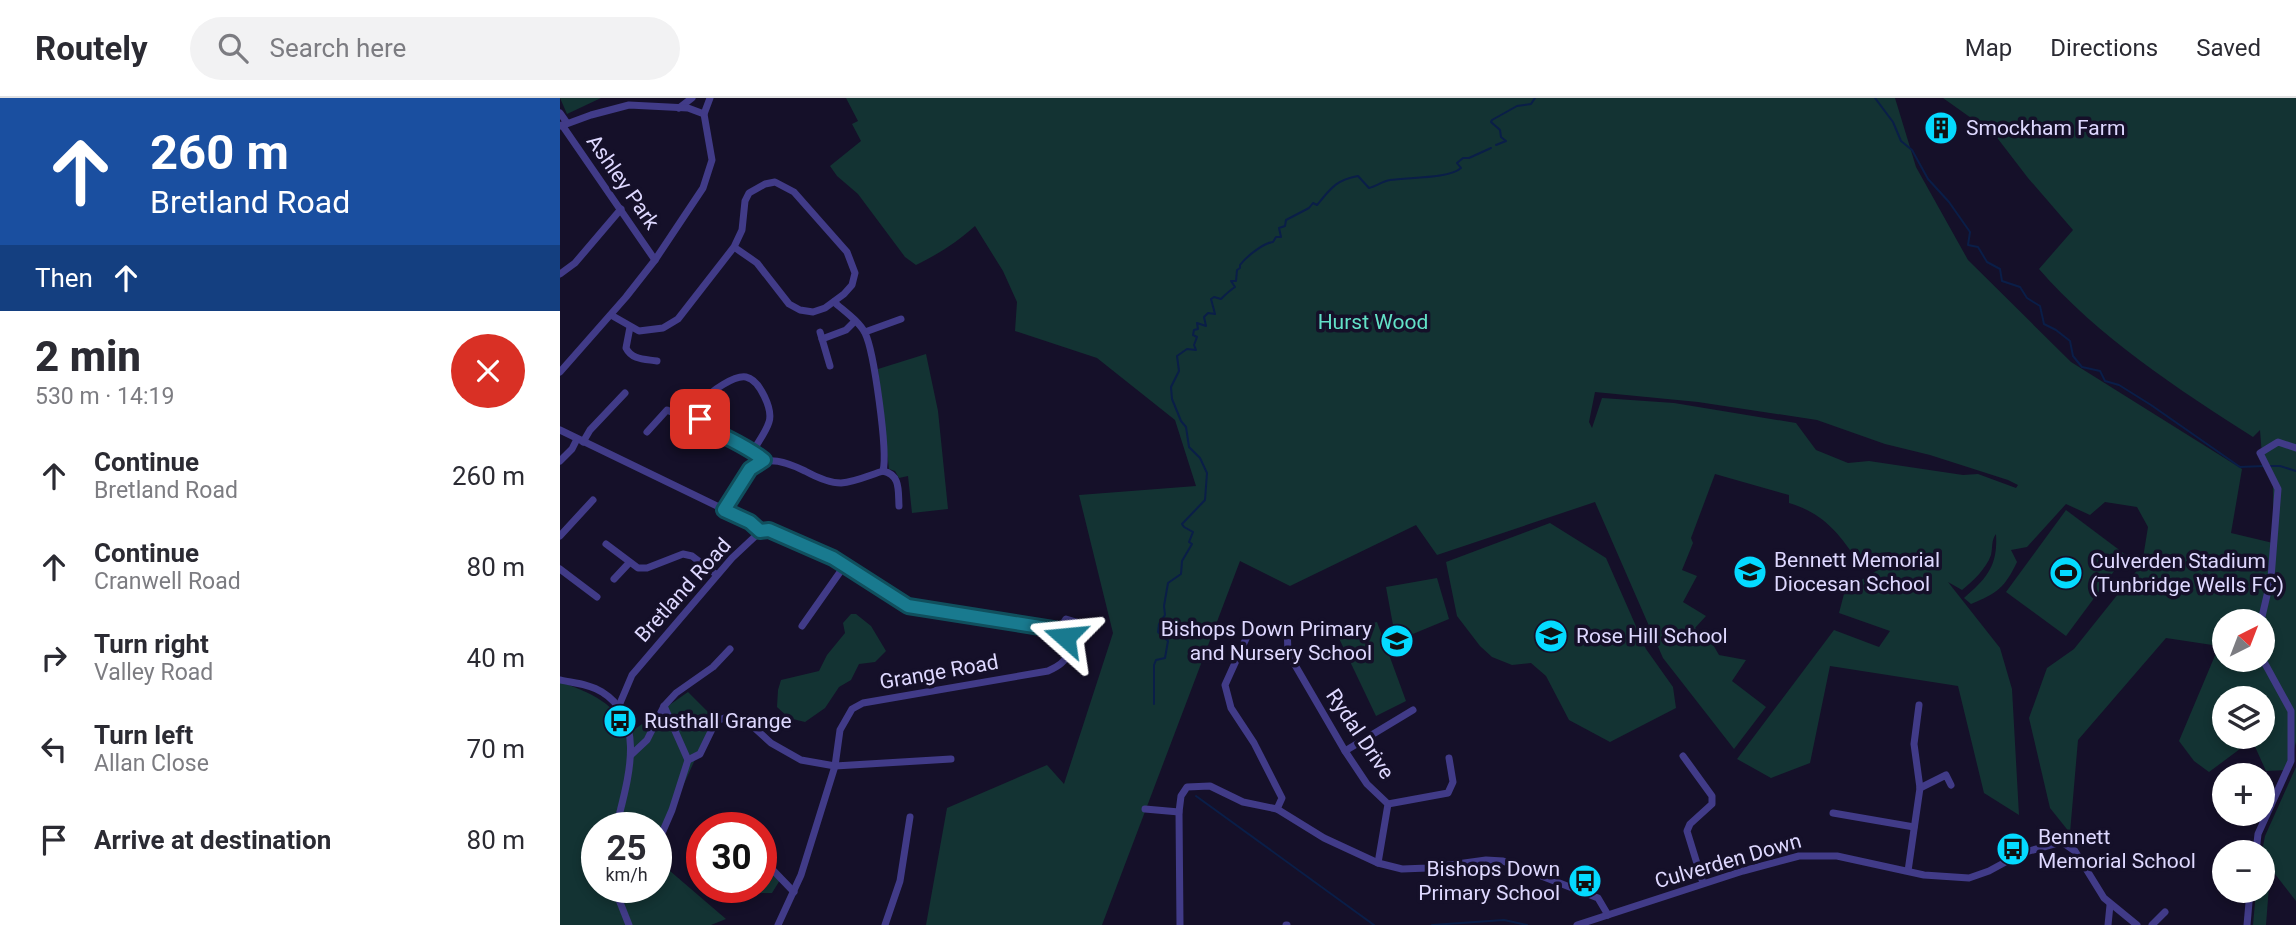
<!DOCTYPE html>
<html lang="en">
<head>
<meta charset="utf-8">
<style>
  :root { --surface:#fff; --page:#f2f2f3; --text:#2b2b33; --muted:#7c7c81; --line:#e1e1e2 }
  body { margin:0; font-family:Roboto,sans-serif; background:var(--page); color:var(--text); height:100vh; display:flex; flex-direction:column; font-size:26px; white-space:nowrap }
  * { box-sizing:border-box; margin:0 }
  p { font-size:23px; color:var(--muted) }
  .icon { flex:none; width:38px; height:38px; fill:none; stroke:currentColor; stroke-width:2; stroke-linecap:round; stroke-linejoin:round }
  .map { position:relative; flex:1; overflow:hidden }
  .details { display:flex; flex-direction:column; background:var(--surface); width:560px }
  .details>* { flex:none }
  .top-card { background:#1a4fa0; color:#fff; overflow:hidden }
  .needle { width:46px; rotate:42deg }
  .tools { position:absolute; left:1652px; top:511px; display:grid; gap:14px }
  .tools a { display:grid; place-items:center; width:63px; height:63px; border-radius:50%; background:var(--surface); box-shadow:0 4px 10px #0003; font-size:35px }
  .speed { position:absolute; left:21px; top:714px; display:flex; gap:14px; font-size:35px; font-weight:700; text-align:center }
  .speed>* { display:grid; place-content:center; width:91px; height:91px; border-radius:50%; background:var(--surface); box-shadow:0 4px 10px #0003; line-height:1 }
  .speed small { font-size:18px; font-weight:400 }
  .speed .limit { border:10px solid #d22; background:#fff; color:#111 }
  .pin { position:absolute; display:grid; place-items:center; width:60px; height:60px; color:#fff; margin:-30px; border-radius:14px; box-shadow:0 4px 10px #0006 }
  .me { position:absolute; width:77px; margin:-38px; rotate:288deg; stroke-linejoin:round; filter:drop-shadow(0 0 5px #0008) }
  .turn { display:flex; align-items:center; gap:24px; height:147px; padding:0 35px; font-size:32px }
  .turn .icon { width:91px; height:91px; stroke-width:2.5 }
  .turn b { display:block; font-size:49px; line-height:60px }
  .then { display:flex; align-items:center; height:66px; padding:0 35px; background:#0003; gap:14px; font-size:26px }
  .round { display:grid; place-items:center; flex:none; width:74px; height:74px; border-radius:37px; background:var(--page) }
  .headline { display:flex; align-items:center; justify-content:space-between; height:119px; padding:0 35px }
  h1 { font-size:42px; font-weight:800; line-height:52px }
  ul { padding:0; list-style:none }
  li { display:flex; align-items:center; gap:21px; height:91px; padding:0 35px }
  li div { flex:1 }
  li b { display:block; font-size:26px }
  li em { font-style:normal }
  header { display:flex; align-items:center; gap:42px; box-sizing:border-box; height:98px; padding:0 35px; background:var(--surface); border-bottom:2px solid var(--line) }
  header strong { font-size:33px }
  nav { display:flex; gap:38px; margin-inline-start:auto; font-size:24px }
  .search { width:490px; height:63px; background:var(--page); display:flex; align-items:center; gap:18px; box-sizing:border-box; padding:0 24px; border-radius:38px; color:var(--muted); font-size:26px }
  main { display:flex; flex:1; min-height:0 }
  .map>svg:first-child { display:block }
</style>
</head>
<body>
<header>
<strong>Routely</strong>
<div class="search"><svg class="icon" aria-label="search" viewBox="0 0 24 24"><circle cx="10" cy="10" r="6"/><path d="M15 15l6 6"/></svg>Search here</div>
<nav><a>Map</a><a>Directions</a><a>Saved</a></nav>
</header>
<main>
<section class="details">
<div class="top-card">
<div class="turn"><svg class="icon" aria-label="ahead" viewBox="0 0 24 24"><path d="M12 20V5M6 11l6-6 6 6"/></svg><div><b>260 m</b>Bretland Road</div></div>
<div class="then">Then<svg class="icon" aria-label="ahead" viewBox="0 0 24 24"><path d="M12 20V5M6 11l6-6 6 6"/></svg></div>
</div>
<div class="headline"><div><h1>2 min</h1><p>530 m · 14:19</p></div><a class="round" style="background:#d93025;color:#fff"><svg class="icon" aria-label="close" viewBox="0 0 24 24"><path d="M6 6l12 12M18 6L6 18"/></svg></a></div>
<ul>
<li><svg class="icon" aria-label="ahead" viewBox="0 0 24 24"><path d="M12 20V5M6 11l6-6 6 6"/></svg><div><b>Continue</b><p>Bretland Road</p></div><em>260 m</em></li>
<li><svg class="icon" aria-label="ahead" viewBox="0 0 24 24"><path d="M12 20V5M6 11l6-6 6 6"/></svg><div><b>Continue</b><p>Cranwell Road</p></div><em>80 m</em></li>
<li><svg class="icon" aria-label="right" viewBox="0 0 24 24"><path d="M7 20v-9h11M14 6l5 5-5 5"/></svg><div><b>Turn right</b><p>Valley Road</p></div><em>40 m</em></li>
<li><svg class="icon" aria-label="left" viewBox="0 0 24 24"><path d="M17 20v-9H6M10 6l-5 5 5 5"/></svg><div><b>Turn left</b><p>Allan Close</p></div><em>70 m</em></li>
<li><svg class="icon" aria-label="arrive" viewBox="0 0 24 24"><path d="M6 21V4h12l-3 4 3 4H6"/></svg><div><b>Arrive at destination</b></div><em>80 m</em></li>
</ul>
</section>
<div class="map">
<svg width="1736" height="827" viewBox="0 0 1736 827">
  <rect width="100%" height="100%" fill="#151029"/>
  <!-- green -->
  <g fill="#133333" fill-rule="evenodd">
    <path d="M0,0H41L7,16Z"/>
    <path d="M286,0H1335L1356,69L1408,162L1511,264L1682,371L1671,435L1713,445V382L1702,358L1700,332L1693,339C1619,292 1537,238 1479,171L1513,132L1468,80L1435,37L1383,0H1736V644L1728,672L1706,673L1692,642L1649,674L1634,663L1619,643L1659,548L1606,540L1518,642L1510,735L1490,710L1469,620L1487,570L1514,551L1582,466L1588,429L1577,409L1545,404L1530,417L1506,406L1467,449L1451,452L1457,464C1445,489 1438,495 1411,506L1404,500C1427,480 1438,468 1436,436C1431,443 1433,448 1431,457C1426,471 1413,483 1402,492L1388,484L1440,550L1452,591L1459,717L1424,695L1398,588L1270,568L1250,665L1211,680L1177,661L1274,532L1319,549L1330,533L1279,515L1285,492L1339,459L1330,454L1295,459C1277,433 1262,415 1229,405V397L1155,376L1131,440L1133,445L1122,472L1137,478L1123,504L1146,518L1135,530L1149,540L1159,557L1186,562L1172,583L1206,609L1174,651L1103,560L1035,404L877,457L856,427L730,488L680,463L542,827H366L387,710L487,667L504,686L553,535L519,397L636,388L615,322L537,260L455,233L457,204L443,173L415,128C396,145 380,155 356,167L345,159L298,96L277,78L270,68L301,43L292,26L298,23ZM1035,294L1138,304L1257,322L1325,346L1370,357L1448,382L1458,387L1456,390L1418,376L1403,377L1309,363L1288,365L1256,352L1236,325L1114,305L1042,300L1032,330L1029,324ZM1664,523H1703V562H1664ZM1664,600H1703V639H1664Z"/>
    <path d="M366,256L378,313L388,411L352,415L348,378L339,380L335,373L329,371L318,271Z"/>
    <path d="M1506,412L1566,457L1506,538L1446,494Z"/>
    <path d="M990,425L1046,460L1086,551L1113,589L1116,610L1050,644L1009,622L986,578L971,565L952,567L932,559L920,548L897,518L886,464Z"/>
    <path d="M877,480L889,521L848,538L844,530L833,527L826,489Z"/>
    <path d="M291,516H296L311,528L326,553L315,564L299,566L291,582L279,589L265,610L245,624L229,620L217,609L218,592L221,582L259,573L267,557L285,535L283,525Z"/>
    <path d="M817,524L846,603L816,618L776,534Z"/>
    <path d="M0,584C28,594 60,605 65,638L128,594L154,620L96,747V730H37V789H96V761L166,821L151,827H0Z"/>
    <path d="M1736,669V803L1711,771H1703L1702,754L1705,738Z"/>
    <path d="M201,764L220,782L212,795H200L195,791V789H201Z"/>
    <path d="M1703,787L1709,788L1706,827H1693L1696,793H1703Z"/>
  </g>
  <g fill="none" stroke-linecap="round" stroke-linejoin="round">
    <!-- stream -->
    <g stroke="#0a1e48" stroke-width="2">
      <path d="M1315,0L1333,24L1341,43L1352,52L1368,81L1389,104L1410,134L1408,147L1418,149L1427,164L1440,171L1442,183L1460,189L1467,200L1480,208L1484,226L1496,232L1510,243L1513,258L1522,269L1540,273L1545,283L1559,287L1591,307L1680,369L1704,368"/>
      <path d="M936,47L946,43L941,39L940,32L931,24L932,22L957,8L971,6L975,0"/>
      <path d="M1710,368H1720L1736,373"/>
      <path d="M594,606V567L596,562L605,560L608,543L598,534L599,526L605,517L604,508L608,485L621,476L622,463L632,446L629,444L633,434L624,429L622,426L645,402L647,375L640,360L629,349L626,329L621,323L612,301L611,289L619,273L617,258L627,251L636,252L634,247L637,239L633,237L634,232L638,231L637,225L646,228L644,219L648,215L655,216L651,201L654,199L661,201C666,196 669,193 675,189L671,183H676L677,172L680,170V167C686,159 703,145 713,144L716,139H721L719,130L725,128L726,122L749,110L753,105L757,107C771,90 776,82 798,78L809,90C817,88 823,83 830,82C847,79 889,81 901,70L897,65L903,60H909L931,50"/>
      <path d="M636,698L814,827"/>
      <path d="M872,827L944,822L967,827"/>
    </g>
    <!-- street -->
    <g stroke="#413b88" stroke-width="7">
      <path d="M119,10L132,0"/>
      <path d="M0,15L7,25"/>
      <path d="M2,27L95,162"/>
      <path d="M1,28L31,17L69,7L128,10L144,16"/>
      <path d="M0,176L15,165L61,111"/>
      <path d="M274,204C284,213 299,223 305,235C314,253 328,354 323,373"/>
      <path d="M51,217L79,233L103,230L118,221L174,149L182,132L185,103L189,95L205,86L215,84L234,94L287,154L295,175L292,187L284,196L265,210L253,214L240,212L229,206L197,165L174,149"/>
      <path d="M70,229L66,250C72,262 84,261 97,263"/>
      <path d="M260,234L270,268"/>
      <path d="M305,234L341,221"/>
      <path d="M262,241L286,232L295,223"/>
      <path d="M0,274L66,199L95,162L143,90L152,62L144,16L150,0"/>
      <path d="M0,332L190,424L200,433"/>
      <path d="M87,334L107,312L132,323L140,321"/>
      <path d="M23,344L30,332L65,295"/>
      <path d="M193,353C198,344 206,334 209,324C213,312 200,282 186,279C175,277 150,293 144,303C141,308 140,318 139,324C160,338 185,346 204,362"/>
      <path d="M0,363L12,351L17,341"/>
      <path d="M323,373C341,377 338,393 339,408"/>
      <path d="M164,412C189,371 194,348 245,373C256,379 269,385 281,385C295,384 310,377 323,373"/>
      <path d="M0,438L33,402"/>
      <path d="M46,446L78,470H87L123,456L132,458L157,477"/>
      <path d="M0,471L37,499"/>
      <path d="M54,481L69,465"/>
      <path d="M1701,523L1711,480L1718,391L1700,355L1718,344L1736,350"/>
      <path d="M242,528L285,467"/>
      <path d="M727,528L728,555L785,653L807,686L828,706L818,765"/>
      <path d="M499,532L506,521L516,524L514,533L505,539"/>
      <path d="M689,534L665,587L671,610L694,645L722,700L717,711"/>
      <path d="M0,582C13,585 30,586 42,594C89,623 66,687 56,730"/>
      <path d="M58,610L72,577L172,460L203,431L273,460L348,508L499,532C517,550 509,564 488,573L303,605L292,611L280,632L275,668L241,777L218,827"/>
      <path d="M785,653L853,612"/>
      <path d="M71,657L87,642L104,608L116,595L153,569L170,551"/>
      <path d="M1123,658L1152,698V706L1130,726L1127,733L1143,785"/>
      <path d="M128,662L140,656L156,623L170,618L189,625L211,645L241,662L275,668L391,661"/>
      <path d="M1360,690L1386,677L1391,687"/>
      <path d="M828,706L888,695L893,684L889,660"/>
      <path d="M585,711L619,714"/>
      <path d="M1273,715L1354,729"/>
      <path d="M96,749L112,712L128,662L104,608"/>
      <path d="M1696,754L1698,736L1731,663V613L1703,562"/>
      <path d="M201,763L207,766L234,794"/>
      <path d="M1348,773L1360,690L1354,646L1359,607"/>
      <path d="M54,789L69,827"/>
      <path d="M325,827L340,783L350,719"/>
      <path d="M620,827L619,714L621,698L627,689L650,688L683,704L717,711L764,740L818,765L842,771L868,770L926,762L943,763L1038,800L1048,817"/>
      <path d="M726,827H727"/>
      <path d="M1017,827L1183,773L1239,758H1277L1364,777L1409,780L1429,773L1462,755L1502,744L1515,753L1544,800L1577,827"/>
      <path d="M1548,827L1550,807"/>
      <path d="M1592,827L1605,814"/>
      <path d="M1687,827L1690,793"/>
    </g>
  </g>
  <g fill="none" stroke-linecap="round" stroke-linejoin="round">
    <defs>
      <path id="route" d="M140,321L139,324C160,338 185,346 204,362L190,371L164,412L190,424L200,433L209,432L273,460L348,508L499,532L505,539"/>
    </defs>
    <!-- route casing -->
    <use href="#route" stroke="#104f5d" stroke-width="18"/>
    <!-- route -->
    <use href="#route" stroke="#197a8f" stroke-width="12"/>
  </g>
  <!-- icons -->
  <defs>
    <symbol id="building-disc" viewBox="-11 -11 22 22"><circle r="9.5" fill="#04daff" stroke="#151029"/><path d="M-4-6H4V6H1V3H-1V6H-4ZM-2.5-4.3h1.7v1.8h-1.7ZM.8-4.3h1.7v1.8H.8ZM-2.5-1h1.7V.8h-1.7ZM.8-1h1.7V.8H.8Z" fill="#111"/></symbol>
    <symbol id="school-disc" viewBox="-11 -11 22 22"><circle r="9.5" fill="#04daff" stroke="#151029"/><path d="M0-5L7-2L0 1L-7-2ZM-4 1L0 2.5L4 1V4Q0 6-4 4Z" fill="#111"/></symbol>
    <symbol id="stadium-disc" viewBox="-11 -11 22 22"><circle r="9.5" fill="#04daff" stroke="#151029"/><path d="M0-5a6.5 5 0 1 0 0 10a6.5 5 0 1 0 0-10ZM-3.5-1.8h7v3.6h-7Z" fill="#111"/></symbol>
    <symbol id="bus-disc" viewBox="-11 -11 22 22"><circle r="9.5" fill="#04daff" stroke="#151029"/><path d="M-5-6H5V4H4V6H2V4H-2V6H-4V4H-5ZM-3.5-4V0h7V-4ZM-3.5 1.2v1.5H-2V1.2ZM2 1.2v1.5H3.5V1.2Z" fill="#111"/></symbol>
  </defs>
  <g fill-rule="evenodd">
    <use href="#building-disc" x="1362" y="11" width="38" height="38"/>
    <use href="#school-disc" x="1171" y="455" width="38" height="38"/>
    <use href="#stadium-disc" x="1487" y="456" width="38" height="38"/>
    <use href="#school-disc" x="972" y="519" width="38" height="38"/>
    <use href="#school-disc" x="818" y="524" width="38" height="38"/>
    <use href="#bus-disc" x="41" y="604" width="38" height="38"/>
    <use href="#bus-disc" x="1434" y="732" width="38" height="38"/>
    <use href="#bus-disc" x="1006" y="764" width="38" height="38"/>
  </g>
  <g text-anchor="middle" stroke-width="7" stroke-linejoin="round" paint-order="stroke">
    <!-- poi labels -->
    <g font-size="21" fill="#ded8ff" stroke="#151029" text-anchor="start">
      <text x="1406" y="37">Smockham Farm</text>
      <text x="1214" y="469">Bennett Memorial<tspan x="1214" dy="24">Diocesan School</tspan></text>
      <text x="1530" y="470">Culverden Stadium<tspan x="1530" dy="24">(Tunbridge Wells FC)</tspan></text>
      <text x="812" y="538" text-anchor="end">Bishops Down Primary<tspan x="812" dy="24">and Nursery School</tspan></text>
      <text x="1016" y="545">Rose Hill School</text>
      <text x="84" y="630">Rusthall Grange</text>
      <text x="1478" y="746">Bennett<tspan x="1478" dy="24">Memorial School</tspan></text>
      <text x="1000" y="778" text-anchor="end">Bishops Down<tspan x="1000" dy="24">Primary School</tspan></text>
    </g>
    <!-- street labels -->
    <g font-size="21" fill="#ded8ff" stroke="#151029">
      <text transform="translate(63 84) rotate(55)" y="7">Ashley Park</text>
      <text transform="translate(123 492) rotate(-48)" y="7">Bretland Road</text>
      <text transform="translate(379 574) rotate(-10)" y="7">Grange Road</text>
      <text transform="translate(800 636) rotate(56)" y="7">Rydal Drive</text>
      <text transform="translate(1168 763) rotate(-16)" y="7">Culverden Down</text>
    </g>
    <!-- park labels -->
    <g font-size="21" fill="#62e1c7" stroke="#151029">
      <text x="813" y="231">Hurst Wood</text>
    </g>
  </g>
</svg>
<div class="tools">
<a><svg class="needle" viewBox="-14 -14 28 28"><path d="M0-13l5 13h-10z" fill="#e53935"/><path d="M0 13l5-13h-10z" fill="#7c7c81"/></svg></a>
<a><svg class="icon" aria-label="layers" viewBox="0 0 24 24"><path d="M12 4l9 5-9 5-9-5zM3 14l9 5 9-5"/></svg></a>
<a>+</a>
<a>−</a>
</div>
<div class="speed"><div>25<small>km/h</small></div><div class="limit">30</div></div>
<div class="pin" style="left:140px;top:321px;background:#d93025"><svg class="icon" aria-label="arrive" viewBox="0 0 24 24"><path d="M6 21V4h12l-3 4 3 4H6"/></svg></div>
<svg class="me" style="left:505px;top:539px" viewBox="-20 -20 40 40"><path d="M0-17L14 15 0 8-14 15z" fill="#197a8f" stroke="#fff" stroke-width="4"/></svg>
</div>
</main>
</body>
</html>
